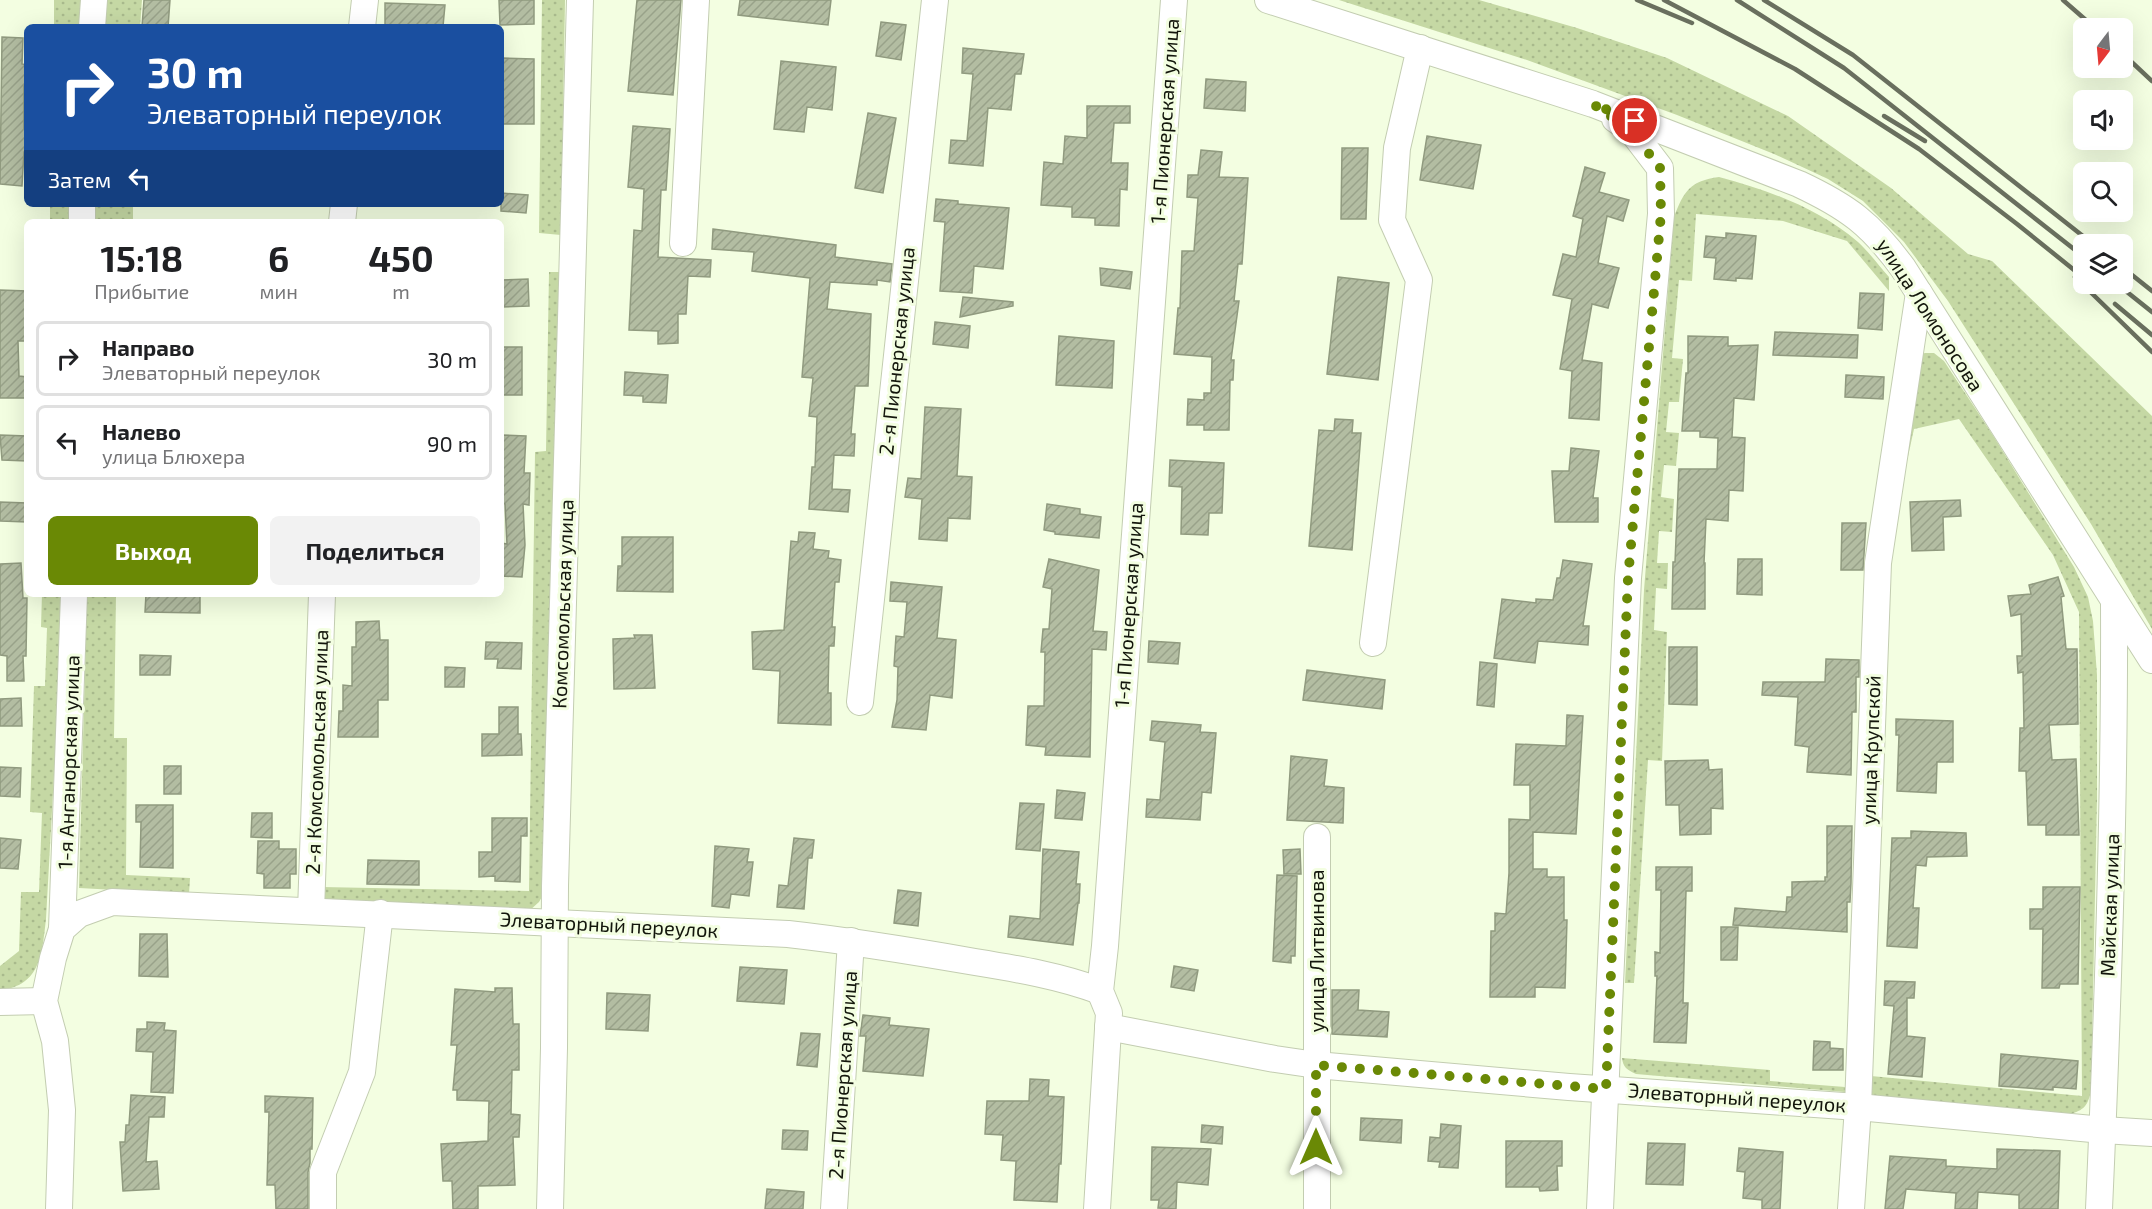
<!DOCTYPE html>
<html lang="ru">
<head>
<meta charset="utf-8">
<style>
  :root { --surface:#fff; --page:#f2f2f2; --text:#202124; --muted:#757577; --line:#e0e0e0; --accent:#6a8905 }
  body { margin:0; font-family:"Exo 2",sans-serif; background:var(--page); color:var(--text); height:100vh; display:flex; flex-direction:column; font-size:22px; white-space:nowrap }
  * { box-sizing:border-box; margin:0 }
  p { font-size:20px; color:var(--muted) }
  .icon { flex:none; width:33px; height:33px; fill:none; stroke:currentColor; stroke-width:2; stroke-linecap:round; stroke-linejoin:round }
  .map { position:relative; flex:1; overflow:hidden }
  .drawer { position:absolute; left:24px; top:219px; width:480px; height:378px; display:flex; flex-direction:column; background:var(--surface); border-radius:9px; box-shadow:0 6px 24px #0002 }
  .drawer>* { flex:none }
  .guide { position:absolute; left:24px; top:24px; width:480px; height:183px; border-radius:9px; box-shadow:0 6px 24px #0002; background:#1a4fa0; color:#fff; overflow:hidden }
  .needle { width:39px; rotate:196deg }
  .tools { position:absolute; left:2073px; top:18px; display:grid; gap:12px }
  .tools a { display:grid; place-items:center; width:60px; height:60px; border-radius:9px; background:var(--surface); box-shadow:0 6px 24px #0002; font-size:30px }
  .pin { position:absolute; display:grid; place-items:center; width:51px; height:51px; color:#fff; margin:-26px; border:3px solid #fff; border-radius:50%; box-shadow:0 2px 6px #0007 }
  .me { position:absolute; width:66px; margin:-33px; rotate:0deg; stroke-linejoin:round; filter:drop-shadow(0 0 4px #0008) }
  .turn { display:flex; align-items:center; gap:21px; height:126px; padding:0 24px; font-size:27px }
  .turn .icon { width:78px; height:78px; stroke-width:2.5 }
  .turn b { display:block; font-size:42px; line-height:51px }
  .then { display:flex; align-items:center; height:57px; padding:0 24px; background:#0003; gap:12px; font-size:22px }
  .eta { display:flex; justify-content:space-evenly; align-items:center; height:102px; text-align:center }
  .eta b { font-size:36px; font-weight:700; line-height:42px }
  .primary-button { display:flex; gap:12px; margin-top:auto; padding:12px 24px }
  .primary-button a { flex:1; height:69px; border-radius:9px; background:var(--accent); color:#fff; font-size:24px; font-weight:700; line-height:69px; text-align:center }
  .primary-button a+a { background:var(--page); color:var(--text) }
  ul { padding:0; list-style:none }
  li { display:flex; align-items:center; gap:18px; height:75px; margin:0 12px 9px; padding:0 12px; border:3px solid var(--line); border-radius:9px }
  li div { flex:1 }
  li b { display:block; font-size:22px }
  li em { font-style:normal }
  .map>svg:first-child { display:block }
</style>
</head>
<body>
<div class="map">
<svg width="2152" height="1209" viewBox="0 0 2152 1209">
  <defs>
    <pattern id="grass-dots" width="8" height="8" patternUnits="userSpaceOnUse" patternTransform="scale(1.5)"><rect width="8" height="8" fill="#c5d8a4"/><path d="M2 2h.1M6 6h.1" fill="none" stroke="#a8b98c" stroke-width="1.8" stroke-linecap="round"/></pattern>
    <pattern id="building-hatch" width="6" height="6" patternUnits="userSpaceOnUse" patternTransform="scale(1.5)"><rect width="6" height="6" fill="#b3bda2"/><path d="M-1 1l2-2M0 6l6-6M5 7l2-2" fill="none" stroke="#99a28a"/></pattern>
  </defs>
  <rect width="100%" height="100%" fill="#f3fee1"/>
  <!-- grass -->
  <g fill="url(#grass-dots)">
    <path d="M54,0H83L82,27H54Z"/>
    <path d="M102,0H142L140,27H100Z"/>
    <path d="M542,0H565L561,235L539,233Z"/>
    <path d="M1339,0H1479L1577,28L1667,58L1788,116L1891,188L1968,254L1992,261L2152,416V629L2091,524L1948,301L1904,242L1863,201L1828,179L1774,154L1677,115L1527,60Z"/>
    <path d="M1719,177C1768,190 1818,208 1858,242C1869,252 1879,266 1889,277V291L1847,241L1783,221L1696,214L1692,281L1679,280L1672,358L1683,359L1679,402H1669L1666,432L1679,433L1676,466L1664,465L1661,497L1674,499L1672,532L1659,531L1657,563H1668L1667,589L1656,588L1654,630L1667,632L1662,761L1648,760L1634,983H1625L1644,590L1674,217C1684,191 1690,181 1719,177Z"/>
    <path d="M50,204H71L70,222H50Z"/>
    <rect x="90" y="204" width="43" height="18"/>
    <path d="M549,272H560L543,895L539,902L529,911L322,903V887L529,891L535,452L546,451Z"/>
    <path d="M1925,353H1934L1944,361L1994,437L2074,567L2088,597L2093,621L2097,675V798L2091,1091C2088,1105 2084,1111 2069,1114L1869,1100L1871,1076L2082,1096L2079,612L2053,555L1959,419L1914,429L1903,479L1919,355Z"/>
    <path d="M42,594H64L46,919C42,953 41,986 0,990V966L19,951L21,892H39L42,813L30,812L34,686H45L47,628L41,627Z"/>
    <path d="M87,594H116L114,738H127L126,875L190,878L189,894L79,888Z"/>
    <path d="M1622,1058L1770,1070V1081L1845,1087V1092L1636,1074C1627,1070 1623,1067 1622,1058Z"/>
  </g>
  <!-- building -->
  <g fill="url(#building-hatch)" stroke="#909a7f" stroke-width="1.5">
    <path d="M144,0H170L168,27H142Z"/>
    <path d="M499,0H534V24L500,25Z"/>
    <path d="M637,0H681L673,95L628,91Z"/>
    <path d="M740,0H831L828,25L738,15Z"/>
    <path d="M385,3L445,5L443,26L385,25Z"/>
    <path d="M881,22L906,25L901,60L876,56Z"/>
    <path d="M2,37L23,38L22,64L27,65V86H24V128H27V152H24L22,186L0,184Z"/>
    <path d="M963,48L1024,54L1021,74H1015L1011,110L988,108L983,166L949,163L951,140L967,141L973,74L962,73Z"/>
    <path d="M503,58L534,59V124H502Z"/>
    <path d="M781,61L836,67L832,110L807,107L804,132L774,129Z"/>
    <path d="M1206,79L1246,82L1245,111L1204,108Z"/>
    <path d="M1087,106H1130V123H1114L1111,163H1128L1127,190L1120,189L1119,226L1095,225V218L1072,217V207L1041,205L1044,162L1063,164L1065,136L1087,138Z"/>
    <path d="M868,113L896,118L883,193L855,188Z"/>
    <path d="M633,126L670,129L666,190H661L658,257L711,260L710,277L688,276L686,314H678V343L658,344V331L629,330L634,230L642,231L644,189L628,187Z"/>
    <path d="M1427,136L1481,145L1473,189L1420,180Z"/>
    <path d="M1342,148H1368L1366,219H1341Z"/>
    <path d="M1201,150L1222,152L1219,177L1248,178L1242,264H1238L1234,301H1239L1231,360H1234L1233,380H1230L1229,430H1204V425H1187L1188,399L1204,400V393H1211L1212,357L1174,354L1178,308H1180L1182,251H1194L1198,198L1187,197L1188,175H1198Z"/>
    <path d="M1585,167L1605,173L1599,192L1629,200L1623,221L1607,216L1598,263L1619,268L1608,308L1592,304L1582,360L1602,363L1599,420L1569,418L1572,371L1560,369L1572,299L1553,295L1563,254L1576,257L1583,219L1573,216Z"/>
    <path d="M501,193L528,195L526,213L501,211Z"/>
    <path d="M936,199L958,201V204L1009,208L1003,269L974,266L972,293L940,291L945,222L934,221Z"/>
    <path d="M713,229L836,245L835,257L892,264L890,282L877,280V285L830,282L827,309L871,314L868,386H855L851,434H855L854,456L834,455L832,489L850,490L848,512L809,509L812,467H815L817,417L809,416L813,378L802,377L810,278L752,271L754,252L712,249Z"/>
    <path d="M1726,233L1756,236L1752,279L1736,278V281L1714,279L1716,258L1704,257L1706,236L1726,238Z"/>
    <path d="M1100,268L1132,272L1130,289L1101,285Z"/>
    <path d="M1338,277L1389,283L1378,380L1327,374Z"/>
    <path d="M528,279L529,306L501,307V280Z"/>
    <path d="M0,290L27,291V341H18L19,376L27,377V398H0Z"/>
    <path d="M1860,293L1884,294L1882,330L1858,328Z"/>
    <path d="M963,297L1013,302V306L960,317Z"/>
    <path d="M935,322L970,326L968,348L933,344Z"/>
    <path d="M1775,332L1858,335L1857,358L1773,355Z"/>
    <path d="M1059,336L1114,341L1112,388L1056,385Z"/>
    <path d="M1688,336L1728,337V346L1758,345L1754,400L1734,398L1732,437L1745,438L1743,491L1729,490L1728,521L1706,519L1704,563H1705V609H1672L1673,562H1675L1679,469H1717L1718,438L1700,437V431H1682L1686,373H1688Z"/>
    <rect x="501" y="347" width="21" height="48"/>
    <path d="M625,372L668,375L666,403L643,402V396L624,395Z"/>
    <path d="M1846,375L1884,377L1883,399L1845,397Z"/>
    <path d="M925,407L961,409L957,476L972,477L970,519L948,518L947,541L919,539L922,499L905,497L908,478L921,479Z"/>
    <path d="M1335,419L1353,420L1352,433H1361L1352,550L1309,546L1319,430L1334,431Z"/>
    <path d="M0,435L27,436V461L2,460Z"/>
    <path d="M501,435L526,436L524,473H530L529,505L523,504L525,545L522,577L501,576V543L507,544L505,504L501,503Z"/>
    <path d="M1571,448L1599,451L1593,498H1598V522H1555L1552,471H1569Z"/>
    <path d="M1170,460L1224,463L1222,513H1209L1208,535L1181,534L1182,487L1169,486Z"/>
    <path d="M1960,500L1961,516L1943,517L1944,550L1912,551L1910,502Z"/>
    <path d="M0,502L27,503V522L0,521Z"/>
    <path d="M1047,504L1080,509V514L1101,517L1099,538L1055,534V532L1044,530Z"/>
    <path d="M1842,523H1866L1863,570H1841Z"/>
    <path d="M799,532L815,533L813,549L829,551L828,558L841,560L839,582H835L832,627H835L834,646H829L828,693H831V725L778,723L780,671L753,669L752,632L784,630L791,541L798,542Z"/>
    <path d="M622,537H673V592L617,591L618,566H622Z"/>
    <path d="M1049,559L1099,570L1093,631L1107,632L1106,650L1092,649L1090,757L1045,755L1046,747L1026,745L1028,706H1044L1045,652H1041L1043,629H1049L1052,589L1043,587Z"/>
    <path d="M1738,559H1762V595L1737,594Z"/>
    <path d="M1563,560L1592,564L1583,626H1589L1588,645L1538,641L1535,663L1494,658L1502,599L1536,603V599L1553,600L1557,578H1560Z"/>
    <path d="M21,563L23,598H27L26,656H23L24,681H7V656L0,655V564Z"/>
    <path d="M2058,577L2064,596L2061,597L2066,649H2077L2078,724L2049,725L2052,760L2076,759L2079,835H2046V825H2028L2026,771H2019L2020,728H2024L2023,672L2018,673L2017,656H2022L2021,614L2011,616L2008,596L2031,594L2029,585Z"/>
    <path d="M891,582L942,587L937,638L956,640L952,698L930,695L926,730L892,727L897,700L898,667L894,666L896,636L904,637L907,602L890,601Z"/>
    <path d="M146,594H200V613L145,612Z"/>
    <path d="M379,621L380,640H388V700H378V737H338L339,711H343V685L352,686V647H356V622Z"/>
    <path d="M634,635H652L655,688L614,689L613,639L635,638Z"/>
    <path d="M1149,641L1180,643L1178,664L1148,662Z"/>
    <path d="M486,642L522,643L521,669L497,668L498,659H485Z"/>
    <path d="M1669,647H1697V705L1669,704Z"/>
    <path d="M140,655L171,656L170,675H140Z"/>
    <path d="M1826,659L1859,660V677H1856V712H1852L1851,775L1807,772L1809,747L1795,745L1798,697L1762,695L1763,682H1825Z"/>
    <path d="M1480,662L1497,664L1494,707L1477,705Z"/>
    <path d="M445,667L465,668L464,687H445Z"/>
    <path d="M1307,670L1385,680L1382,709L1303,700Z"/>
    <path d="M21,698L22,726H0V699Z"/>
    <path d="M499,707H518V734H521L522,755L482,756V734H499Z"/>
    <path d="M1567,715L1583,716L1576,834L1533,832V869H1547V877H1564V920H1567L1565,988L1535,987V997H1490L1491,931H1495V913L1506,914L1509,873V819L1530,820V785H1514L1516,744L1566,746Z"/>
    <path d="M1896,719L1953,721V762H1937L1936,793L1897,791L1899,735H1896Z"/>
    <path d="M1152,721L1201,725L1200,732L1216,733L1211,793L1202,792L1200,820L1146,817L1147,799L1160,800L1165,742L1150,740Z"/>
    <path d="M1291,756L1327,760L1324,786L1344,788L1343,823L1287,820Z"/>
    <path d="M1708,760L1709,770L1722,769L1723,809L1711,808V834L1680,835L1679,805H1666L1665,761Z"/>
    <rect x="164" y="766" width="17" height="28"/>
    <path d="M0,767L21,768L20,797L0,796Z"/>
    <path d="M1057,790L1085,793L1082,820L1055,818Z"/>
    <path d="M1020,803L1044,804L1040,851L1016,849Z"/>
    <path d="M136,805H173V868L140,867L141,822H136Z"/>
    <path d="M252,813H272V838L251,837Z"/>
    <path d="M492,818H527V836H521L520,882L495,881V876L479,877V852H492Z"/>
    <path d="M1827,826H1852L1851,883L1850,902H1847V932L1733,925L1735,908L1786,912L1787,897H1792V882L1825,881V877H1827Z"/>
    <path d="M1911,831L1966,833L1967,856L1927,857L1926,866L1916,865L1913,908H1919L1917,948L1887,946L1892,838H1911Z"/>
    <path d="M0,838L21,840L18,869L0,868Z"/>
    <path d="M794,838L814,840L812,858H808L804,909L777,907L779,885L788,886Z"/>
    <path d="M258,841H279V849H296V874H290V888H264V874L257,873Z"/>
    <path d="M715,846L749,849L747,862H753L749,896L731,894L729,908L712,906Z"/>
    <path d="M1043,849L1079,852L1076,884H1080L1079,903H1078L1073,945L1008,937L1010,916L1040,919Z"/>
    <path d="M1300,849L1301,874H1284L1283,850Z"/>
    <path d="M368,860L419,861V885L367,884Z"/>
    <path d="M1656,867H1692V891H1686L1683,1003H1688L1686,1043L1654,1042L1657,976H1655V952L1660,953L1661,890H1656Z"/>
    <path d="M1277,875L1297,876L1295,956H1291V963L1273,961Z"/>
    <path d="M2043,887H2080L2078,984H2060L2059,988H2042L2043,929H2030V909H2043Z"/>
    <path d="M898,890L921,893L918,926L894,923Z"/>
    <path d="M1721,927H1738L1737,960H1721Z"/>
    <path d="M140,934H167L168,977L139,976Z"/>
    <path d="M1174,966L1198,970L1194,991L1171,987Z"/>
    <path d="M740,967L787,970L784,1004L737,1001Z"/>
    <path d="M1885,981L1915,982L1914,998H1907V1036L1925,1038L1922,1077L1888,1074L1894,1006L1884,1005Z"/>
    <path d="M495,988H512L513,1024H519V1070H512L511,1114L520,1115L519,1137H513L515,1185L478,1186V1209H453L452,1181H443L441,1144L488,1141L489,1101L457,1100V1090H453L457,1045H451L455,989L495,992Z"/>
    <path d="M1332,990H1359L1358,1010L1389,1012L1387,1037L1332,1034Z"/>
    <path d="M607,993L650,995L648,1031L606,1029Z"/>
    <path d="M863,1015L890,1018L889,1025L929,1029L923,1076L863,1071L866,1036H860Z"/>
    <path d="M147,1022L165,1023L164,1030L176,1031L173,1093L151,1092L153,1052L136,1051L137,1029H147Z"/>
    <path d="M801,1033L820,1034L817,1067L797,1065Z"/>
    <path d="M1814,1041L1830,1042V1048L1843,1049V1070H1813Z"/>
    <path d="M2001,1054L2078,1061L2076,1089L2053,1087V1090L1999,1086Z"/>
    <path d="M1030,1079L1049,1080L1048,1096L1064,1097L1061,1164H1059L1057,1202L1014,1200L1016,1161L1001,1160L1003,1135L985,1134L987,1101H1029Z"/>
    <path d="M131,1095L165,1097L164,1117H149L146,1162L157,1161L159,1189L123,1191L120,1142H125L126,1125H129Z"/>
    <path d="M265,1096L313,1098L312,1149H310V1163L308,1172V1209H276L275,1185H267L269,1112H265Z"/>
    <path d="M1361,1118L1402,1120L1401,1143L1360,1140Z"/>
    <path d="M1441,1124L1461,1126L1458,1168L1439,1167L1440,1162L1428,1161L1430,1137L1440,1138Z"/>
    <path d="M1202,1125L1223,1127L1222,1144L1201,1142Z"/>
    <path d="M783,1130L808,1131L807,1150L782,1149Z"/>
    <path d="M1506,1141H1562V1166H1557L1558,1190L1540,1191L1539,1187H1506Z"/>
    <path d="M1648,1143L1685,1144L1683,1185L1646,1184Z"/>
    <path d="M1152,1147L1211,1149L1208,1185L1177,1182L1176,1209L1158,1208L1159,1200H1151Z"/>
    <path d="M1739,1148L1783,1152L1780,1209H1762V1200L1743,1198L1745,1172L1737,1171Z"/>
    <path d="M1997,1149L2060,1151L2058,1209H2019V1195L1978,1192L1977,1209H1955L1956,1193L1906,1189L1903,1209H1885L1890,1156L1946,1160V1166L1997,1169Z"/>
    <path d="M767,1189L804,1192L803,1209H765Z"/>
  </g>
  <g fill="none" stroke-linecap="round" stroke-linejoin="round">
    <defs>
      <g id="minor">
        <path d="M1268,0L1593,104L1799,184C1848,207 1871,224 1903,268L2152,660"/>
        <path d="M92,27L94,0"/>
        <path d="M362,27L365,0"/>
        <path d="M82,222V204"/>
        <path d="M342,222L344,204"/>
        <path d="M683,243L696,0"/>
        <path d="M1373,643L1419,280L1392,220L1397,148L1420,48"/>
        <path d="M860,702L935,0"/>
        <path d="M311,911L322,594"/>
        <path d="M62,929L74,594"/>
        <path d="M0,1002L44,1001"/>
        <path d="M1108,1027L1275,1059L1316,1065L1569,1087L1858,1107L2103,1130L2152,1133"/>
        <path d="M59,1209L62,1110L55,1041L44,1001L53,958L62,929L79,914L112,902L788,934C851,941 912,951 975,962C1018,969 1060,976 1100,991"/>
        <path d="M323,1209V1172L362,1072L380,913"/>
        <path d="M550,1209L554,1048L555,886L580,0"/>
        <path d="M834,1209L851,941"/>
        <path d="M1097,1209L1109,1013L1100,991L1105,946L1174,0"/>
        <path d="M1317,1209V837"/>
        <path d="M1600,1209L1628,578L1661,214L1660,168L1631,130L1615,119"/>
        <path d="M1851,1209L1858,1107L1878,563L1919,293"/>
        <path d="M2099,1209C2108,1007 2115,804 2114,602"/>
      </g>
    </defs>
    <!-- minor casing -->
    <use href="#minor" stroke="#c3cdb1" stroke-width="28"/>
    <!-- minor -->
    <use href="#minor" stroke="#fff" stroke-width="26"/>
    <!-- rail -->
    <g stroke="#696f5e" stroke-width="4.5">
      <path d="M1637,0L1692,23"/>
      <path d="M1664,0L1795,69L1919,149L2017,224L2084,278"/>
      <path d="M1737,0L1844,68L2084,257"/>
      <path d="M1764,0L1853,55L2093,244"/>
      <path d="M2063,0L2095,28"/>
      <path d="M2122,53L2152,81"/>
      <path d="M1884,116L1925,141"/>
      <path d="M2122,267L2152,291"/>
      <path d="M2075,277L2152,352"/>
      <path d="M2117,284L2152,312"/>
      <path d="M2115,304L2152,335"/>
    </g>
  </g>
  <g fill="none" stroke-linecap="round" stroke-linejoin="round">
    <!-- route -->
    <path stroke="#6a8905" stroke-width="10" stroke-dasharray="0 18" d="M1316,1147V1065L1606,1089L1628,578L1661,214L1660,168L1631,130L1593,104L1635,121"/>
  </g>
  <g text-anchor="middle" stroke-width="6" stroke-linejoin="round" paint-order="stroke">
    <!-- street labels -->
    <g font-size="20" fill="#13160c" stroke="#f3fee1">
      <text transform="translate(1165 121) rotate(-86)" y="7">1-я Пионерская улица</text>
      <text transform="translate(1930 315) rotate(57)" y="7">улица Ломоносова</text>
      <text transform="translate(897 351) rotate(-84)" y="7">2-я Пионерская улица</text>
      <text transform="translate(563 604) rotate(-88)" y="7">Комсомольская улица</text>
      <text transform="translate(1129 605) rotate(-86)" y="7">1-я Пионерская улица</text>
      <text transform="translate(1871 750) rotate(-88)" y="7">улица Крупской</text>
      <text transform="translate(317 752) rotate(-88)" y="7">2-я Комсомольская улица</text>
      <text transform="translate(69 762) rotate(-88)" y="7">1-я Анганорская улица</text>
      <text transform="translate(2110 905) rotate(-88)" y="7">Майская улица</text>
      <text transform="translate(609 925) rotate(3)" y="7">Элеваторный переулок</text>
      <text transform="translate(1317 951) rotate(-90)" y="7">улица Литвинова</text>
      <text transform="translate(843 1075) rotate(-86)" y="7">2-я Пионерская улица</text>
      <text transform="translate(1737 1098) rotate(4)" y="7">Элеваторный переулок</text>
    </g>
  </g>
</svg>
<div class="tools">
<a><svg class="needle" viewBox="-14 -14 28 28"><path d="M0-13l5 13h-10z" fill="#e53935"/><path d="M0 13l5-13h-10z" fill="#757577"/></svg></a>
<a><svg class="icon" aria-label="sound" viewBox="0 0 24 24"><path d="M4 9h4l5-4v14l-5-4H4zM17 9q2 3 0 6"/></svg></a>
<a><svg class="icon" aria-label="search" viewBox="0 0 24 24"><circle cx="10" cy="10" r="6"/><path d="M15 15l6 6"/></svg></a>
<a><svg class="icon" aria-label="layers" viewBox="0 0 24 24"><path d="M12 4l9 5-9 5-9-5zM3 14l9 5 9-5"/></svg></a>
</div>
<div class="pin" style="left:1635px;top:121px;background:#d93025"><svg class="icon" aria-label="arrive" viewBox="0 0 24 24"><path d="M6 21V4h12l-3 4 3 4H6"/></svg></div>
<svg class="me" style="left:1316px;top:1147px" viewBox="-20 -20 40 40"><path d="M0-17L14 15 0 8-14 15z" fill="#6a8905" stroke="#fff" stroke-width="4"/></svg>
<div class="guide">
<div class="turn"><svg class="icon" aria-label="right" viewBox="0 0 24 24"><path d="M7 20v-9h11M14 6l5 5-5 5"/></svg><div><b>30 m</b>Элеваторный переулок</div></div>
<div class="then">Затем<svg class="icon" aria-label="left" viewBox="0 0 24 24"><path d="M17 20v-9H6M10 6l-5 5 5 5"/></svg></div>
</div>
<section class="drawer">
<div class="eta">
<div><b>15:18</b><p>Прибытие</p></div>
<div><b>6</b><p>мин</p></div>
<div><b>450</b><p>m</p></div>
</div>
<ul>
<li><svg class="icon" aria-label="right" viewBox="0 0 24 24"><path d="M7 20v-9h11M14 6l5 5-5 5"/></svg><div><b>Направо</b><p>Элеваторный переулок</p></div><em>30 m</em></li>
<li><svg class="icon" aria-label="left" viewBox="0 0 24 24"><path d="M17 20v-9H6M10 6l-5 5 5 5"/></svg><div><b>Налево</b><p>улица Блюхера</p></div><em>90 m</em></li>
</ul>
<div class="primary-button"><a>Выход</a><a>Поделиться</a></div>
</section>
</div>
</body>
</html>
